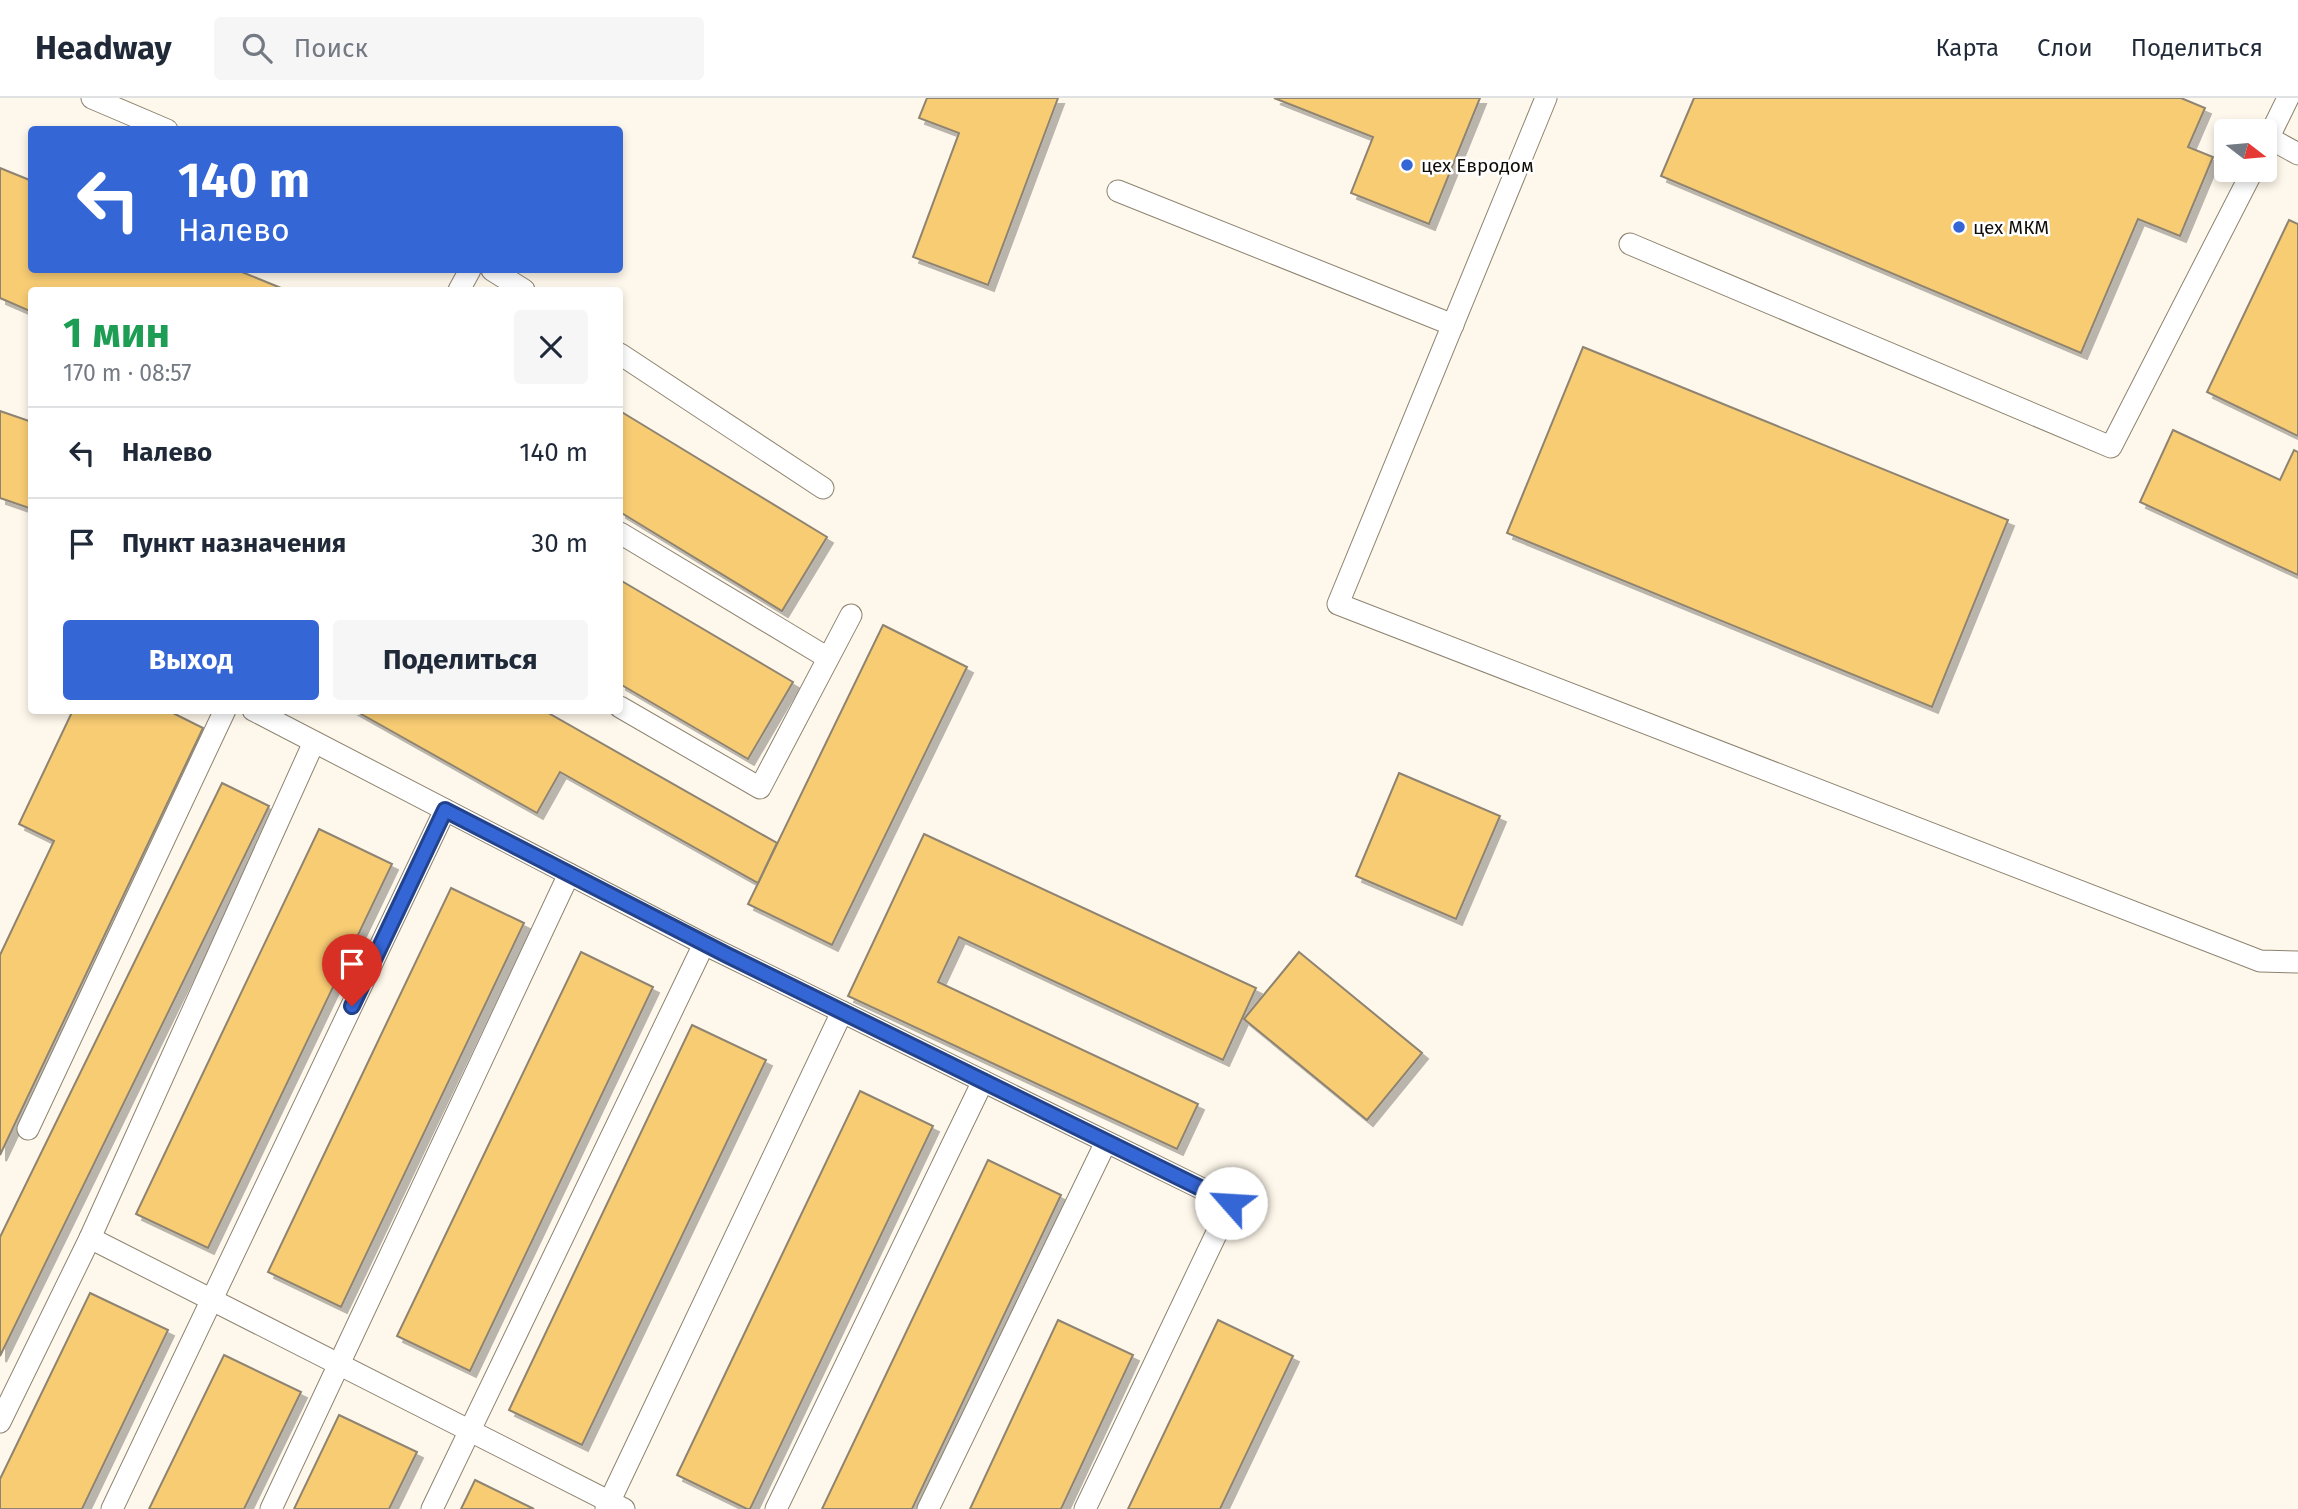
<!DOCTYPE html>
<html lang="ru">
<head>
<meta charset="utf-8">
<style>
  :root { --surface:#fff; --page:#f6f6f7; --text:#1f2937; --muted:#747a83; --line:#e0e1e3; --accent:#3566d6 }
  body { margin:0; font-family:"Fira Sans",sans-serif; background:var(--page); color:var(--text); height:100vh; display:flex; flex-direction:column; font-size:26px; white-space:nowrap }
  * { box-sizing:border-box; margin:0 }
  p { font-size:23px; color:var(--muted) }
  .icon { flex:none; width:38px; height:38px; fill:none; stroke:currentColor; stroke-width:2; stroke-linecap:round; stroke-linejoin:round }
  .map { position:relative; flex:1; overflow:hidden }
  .panel { position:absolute; left:28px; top:189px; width:595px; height:427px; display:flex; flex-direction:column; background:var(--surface); border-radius:7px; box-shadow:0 4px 10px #0003 }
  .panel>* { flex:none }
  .top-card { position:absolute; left:28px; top:28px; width:595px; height:147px; border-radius:7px; box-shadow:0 4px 10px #0003; background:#3566d6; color:#fff; overflow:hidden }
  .needle { width:46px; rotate:106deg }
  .buttons { position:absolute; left:2214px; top:21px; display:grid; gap:14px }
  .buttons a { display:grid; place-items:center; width:63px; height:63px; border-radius:7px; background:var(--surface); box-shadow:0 4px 10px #0003; font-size:35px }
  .pin { position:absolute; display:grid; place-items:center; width:60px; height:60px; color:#fff; margin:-72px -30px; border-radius:50% 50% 50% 0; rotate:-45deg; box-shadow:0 0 7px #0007 }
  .pin .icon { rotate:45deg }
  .me { position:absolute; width:77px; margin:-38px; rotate:296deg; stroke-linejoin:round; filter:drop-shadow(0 0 5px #0008) }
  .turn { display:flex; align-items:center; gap:24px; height:147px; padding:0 35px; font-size:32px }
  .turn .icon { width:91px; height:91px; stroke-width:2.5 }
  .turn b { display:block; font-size:49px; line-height:60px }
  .round { display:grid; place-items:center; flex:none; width:74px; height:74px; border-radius:7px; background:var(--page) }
  .headline { display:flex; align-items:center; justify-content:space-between; height:119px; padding:0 35px }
  h1 { font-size:42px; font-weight:700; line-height:52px; color:#1e9e55 }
  .action { display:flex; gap:14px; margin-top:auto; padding:14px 35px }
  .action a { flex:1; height:80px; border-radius:7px; background:var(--accent); color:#fff; font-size:28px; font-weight:700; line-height:80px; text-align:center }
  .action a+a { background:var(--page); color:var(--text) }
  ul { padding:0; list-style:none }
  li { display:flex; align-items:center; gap:21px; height:91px; padding:0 35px; border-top:2px solid var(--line) }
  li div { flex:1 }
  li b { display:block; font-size:26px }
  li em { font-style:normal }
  header { display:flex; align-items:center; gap:42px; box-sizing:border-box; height:98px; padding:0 35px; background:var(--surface); border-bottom:2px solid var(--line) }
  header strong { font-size:33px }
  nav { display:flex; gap:38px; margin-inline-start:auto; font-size:24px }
  .search { width:490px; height:63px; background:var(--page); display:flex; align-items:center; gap:18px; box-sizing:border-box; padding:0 24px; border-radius:7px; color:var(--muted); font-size:26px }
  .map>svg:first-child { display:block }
</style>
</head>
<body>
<header>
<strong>Headway</strong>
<div class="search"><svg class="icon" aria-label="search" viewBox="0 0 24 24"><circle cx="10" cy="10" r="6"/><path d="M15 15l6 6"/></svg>Поиск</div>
<nav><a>Карта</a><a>Слои</a><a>Поделиться</a></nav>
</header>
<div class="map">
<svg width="2298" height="1411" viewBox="0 0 2298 1411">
  <defs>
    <filter id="shadow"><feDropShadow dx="6" dy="6" stdDeviation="0" flood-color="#0004"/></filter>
  </defs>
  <rect width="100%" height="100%" fill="#fef7eb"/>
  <!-- building -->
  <g fill="#f8cc73" stroke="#8e8471" stroke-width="2" filter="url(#shadow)">
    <path d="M927,0H1058L988,187L913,159L959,35L919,20Z"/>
    <path d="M1274,0H1480L1429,126L1351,95L1373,39Z"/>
    <path d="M1694,0H2181L2205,10L2188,49L2213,59L2180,138L2138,121L2081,255L1661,78Z"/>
    <path d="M0,70L32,83V172H237L286,192H32V214L0,200Z"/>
    <path d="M2289,122L2298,126V338L2207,294Z"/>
    <path d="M1583,249L2008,422L1932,609L1507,435Z"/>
    <path d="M0,313L32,324V411L0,400Z"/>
    <path d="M620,313L827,439L782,513L620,414Z"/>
    <path d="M2173,332L2280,382L2294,352L2298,354V477L2140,404Z"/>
    <path d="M620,482L793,584L748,661L620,586Z"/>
    <path d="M883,527L967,569L832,847L748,806Z"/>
    <path d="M73,612H167L203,630L0,1057V857L54,743L19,726Z"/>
    <path d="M354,612H543L777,745L758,785L560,674L537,715Z"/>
    <path d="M1399,675L1500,718L1456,821L1356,778Z"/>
    <path d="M222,685L269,708L0,1258V1139Z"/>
    <path d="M319,731L392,766L208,1150L136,1116Z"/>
    <path d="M924,736L1256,890L1223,962L959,839L938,884L1198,1006L1177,1051L848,898Z"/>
    <path d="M451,790L524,825L341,1209L268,1174Z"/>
    <path d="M581,854L653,889L470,1273L397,1238Z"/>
    <path d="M1299,854L1422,955L1367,1022L1244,921Z"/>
    <path d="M692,927L766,962L582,1347L509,1312Z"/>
    <path d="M860,993L933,1028L750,1411H747L677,1377Z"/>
    <path d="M988,1062L1061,1097L912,1411H822Z"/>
    <path d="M90,1195L168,1232L82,1411H0V1381Z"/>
    <path d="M1058,1222L1133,1257L1061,1411H970Z"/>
    <path d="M1218,1222L1293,1258L1220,1411H1128Z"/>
    <path d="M224,1257L301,1294L244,1411H149Z"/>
    <path d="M339,1317L417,1354L389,1411H294Z"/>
    <path d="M475,1382L534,1411H461Z"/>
  </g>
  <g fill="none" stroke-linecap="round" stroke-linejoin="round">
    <defs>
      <g id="service">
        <path d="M92,0L167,32"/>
        <path d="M1546,0L1338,506L2260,863L2298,864"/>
        <path d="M2269,40L2298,56"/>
        <path d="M2264,49L2288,0"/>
        <path d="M1118,93L1453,227"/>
        <path d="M1630,146L2111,349L2253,72"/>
        <path d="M492,172L524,192"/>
        <path d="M459,192L470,172"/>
        <path d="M620,256L823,390"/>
        <path d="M620,435L828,560"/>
        <path d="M620,609L760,690L851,517"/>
        <path d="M253,612L704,846L1231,1105L1085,1411"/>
        <path d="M314,644L90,1140L624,1411"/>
        <path d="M28,1031L225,612"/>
        <path d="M0,1324L90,1140"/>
        <path d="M112,1411L445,712"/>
        <path d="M271,1411L569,776"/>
        <path d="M432,1411L704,846"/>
        <path d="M606,1411L842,914"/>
        <path d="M776,1411L983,983"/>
        <path d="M928,1411L1106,1044"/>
      </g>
    </defs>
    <!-- service casing -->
    <use href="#service" stroke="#8d8370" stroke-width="23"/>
    <!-- service -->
    <use href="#service" stroke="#fff" stroke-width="21"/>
  </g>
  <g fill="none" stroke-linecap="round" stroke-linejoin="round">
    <defs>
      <path id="route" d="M352,908L445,712L727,857L1231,1105"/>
    </defs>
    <!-- route casing -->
    <use href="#route" stroke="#22428b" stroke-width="18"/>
    <!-- route -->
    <use href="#route" stroke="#3566d6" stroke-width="12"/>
  </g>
  <!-- markers -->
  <g fill="#3566d6" stroke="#fff" stroke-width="2.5">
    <circle cx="1407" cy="67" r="7"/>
    <circle cx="1959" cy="129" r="7"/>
  </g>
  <g text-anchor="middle" stroke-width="5" stroke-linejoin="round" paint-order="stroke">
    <!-- poi labels -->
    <g font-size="19" fill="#100c06" stroke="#fff" text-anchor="start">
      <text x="1421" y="74">цех Евродом</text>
      <text x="1973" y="136">цех МКМ</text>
    </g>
  </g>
</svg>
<div class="buttons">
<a><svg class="needle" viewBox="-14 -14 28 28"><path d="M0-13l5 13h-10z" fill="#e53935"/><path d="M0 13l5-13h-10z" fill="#747a83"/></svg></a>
</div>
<div class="pin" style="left:352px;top:908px;background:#d93025"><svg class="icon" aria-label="arrive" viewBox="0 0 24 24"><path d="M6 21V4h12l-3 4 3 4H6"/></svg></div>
<svg class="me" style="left:1231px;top:1105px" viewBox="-20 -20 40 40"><circle r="19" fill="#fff"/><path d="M0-13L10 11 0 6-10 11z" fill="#3566d6"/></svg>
<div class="top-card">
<div class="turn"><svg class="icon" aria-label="left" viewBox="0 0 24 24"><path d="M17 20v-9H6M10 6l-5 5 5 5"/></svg><div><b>140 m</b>Налево</div></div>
</div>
<section class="panel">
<div class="headline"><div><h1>1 мин</h1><p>170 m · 08:57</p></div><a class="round"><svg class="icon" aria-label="close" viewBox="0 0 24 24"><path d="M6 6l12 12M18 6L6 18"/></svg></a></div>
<ul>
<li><svg class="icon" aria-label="left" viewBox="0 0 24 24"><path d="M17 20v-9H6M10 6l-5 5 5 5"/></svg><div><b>Налево</b></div><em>140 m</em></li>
<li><svg class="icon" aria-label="arrive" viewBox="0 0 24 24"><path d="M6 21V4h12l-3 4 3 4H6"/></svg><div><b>Пункт назначения</b></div><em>30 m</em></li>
</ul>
<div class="action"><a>Выход</a><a>Поделиться</a></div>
</section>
</div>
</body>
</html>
